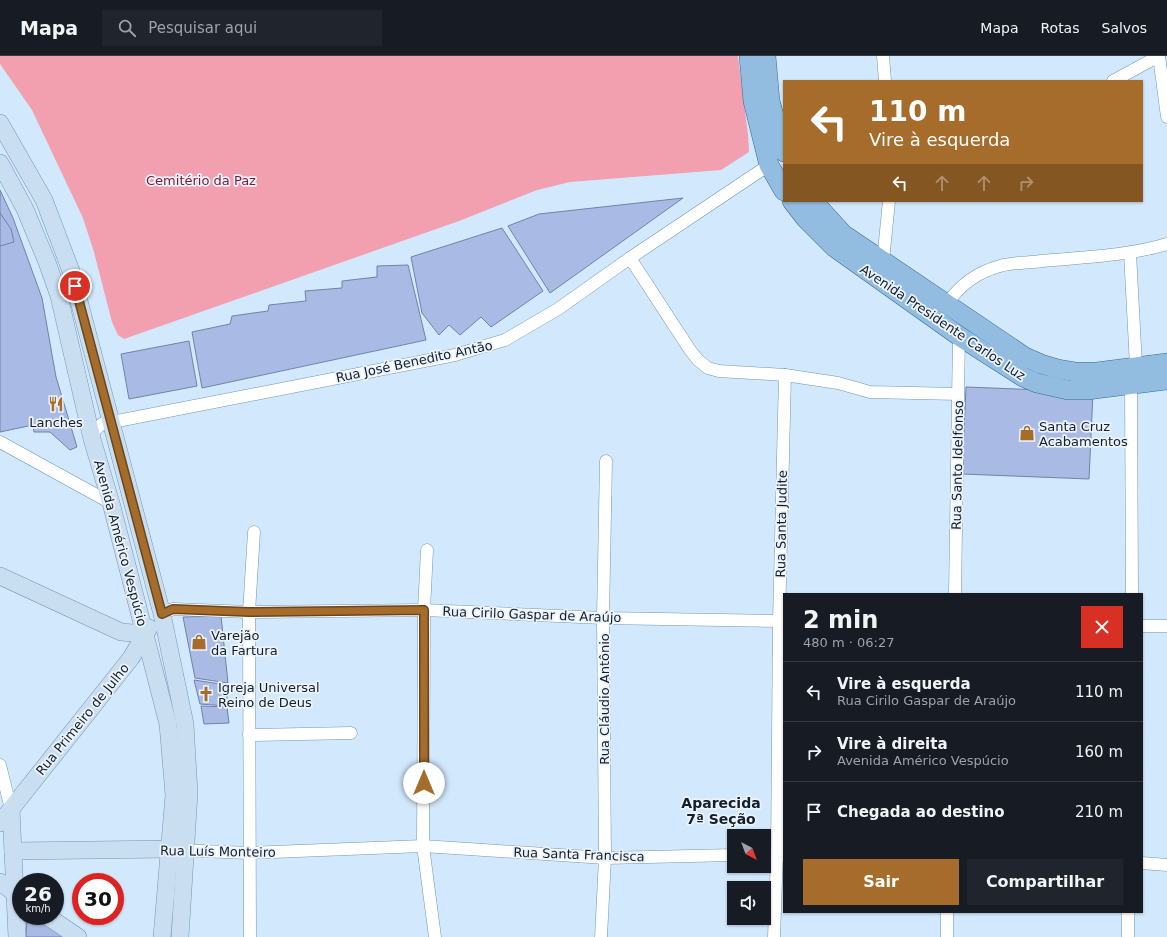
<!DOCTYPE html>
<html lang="pt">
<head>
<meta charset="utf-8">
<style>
  :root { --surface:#171b24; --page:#20242c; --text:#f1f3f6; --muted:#9ea1a6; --line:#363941; --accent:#a56c2b }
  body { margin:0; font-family:"DejaVu Sans",sans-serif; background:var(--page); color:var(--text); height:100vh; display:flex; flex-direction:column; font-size:15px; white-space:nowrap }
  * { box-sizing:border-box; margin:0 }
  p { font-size:13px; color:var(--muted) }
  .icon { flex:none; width:22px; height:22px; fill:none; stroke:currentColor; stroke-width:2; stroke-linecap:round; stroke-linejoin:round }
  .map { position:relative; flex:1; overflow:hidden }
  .sheet { position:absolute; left:783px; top:537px; width:360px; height:320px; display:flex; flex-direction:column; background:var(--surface); border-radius:0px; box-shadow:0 1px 3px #0004 }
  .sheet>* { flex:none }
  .hud { position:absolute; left:783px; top:24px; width:360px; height:122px; border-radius:0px; box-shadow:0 1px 3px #0004; background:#a56c2b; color:#fff; overflow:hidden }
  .needle { width:26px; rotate:139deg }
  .controls { position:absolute; left:727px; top:773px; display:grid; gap:8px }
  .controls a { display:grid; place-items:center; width:44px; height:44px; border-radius:0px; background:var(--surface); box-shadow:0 1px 3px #0004; font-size:20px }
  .speed { position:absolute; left:12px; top:817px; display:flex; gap:8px; font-size:20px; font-weight:700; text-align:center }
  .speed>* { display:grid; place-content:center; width:52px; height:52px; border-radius:50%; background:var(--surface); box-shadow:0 1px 3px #0004; line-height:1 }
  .speed small { font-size:10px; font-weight:400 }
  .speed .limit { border:6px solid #d22; background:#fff; color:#111 }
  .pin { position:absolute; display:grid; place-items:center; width:34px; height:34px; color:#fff; margin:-17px; border:2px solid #fff; border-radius:50%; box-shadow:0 1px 4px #0007 }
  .me { position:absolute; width:44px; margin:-22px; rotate:0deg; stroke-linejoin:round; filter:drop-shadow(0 0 3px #0008) }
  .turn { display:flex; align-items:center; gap:14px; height:84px; padding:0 20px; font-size:18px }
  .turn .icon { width:52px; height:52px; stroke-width:2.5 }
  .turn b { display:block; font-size:28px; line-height:34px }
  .lanes { display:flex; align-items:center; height:38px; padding:0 20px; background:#0003; justify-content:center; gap:20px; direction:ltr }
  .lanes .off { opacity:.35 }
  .round { display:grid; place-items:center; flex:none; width:42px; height:42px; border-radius:0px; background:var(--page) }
  .headline { display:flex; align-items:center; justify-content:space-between; height:68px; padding:0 20px }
  h1 { font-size:24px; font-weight:700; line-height:30px }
  .cta { display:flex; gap:8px; margin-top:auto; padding:8px 20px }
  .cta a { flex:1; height:46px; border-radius:0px; background:var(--accent); color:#fff; font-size:16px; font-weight:700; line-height:46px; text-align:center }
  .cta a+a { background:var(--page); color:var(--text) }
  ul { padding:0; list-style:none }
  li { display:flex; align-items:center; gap:12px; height:60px; padding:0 20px; border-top:1px solid var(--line) }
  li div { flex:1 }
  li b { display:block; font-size:15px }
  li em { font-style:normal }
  header { display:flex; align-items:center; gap:24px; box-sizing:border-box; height:56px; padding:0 20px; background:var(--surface); border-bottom:1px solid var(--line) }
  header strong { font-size:19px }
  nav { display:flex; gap:22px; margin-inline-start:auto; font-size:14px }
  .search { width:280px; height:36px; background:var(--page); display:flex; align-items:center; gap:10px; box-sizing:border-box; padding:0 14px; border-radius:0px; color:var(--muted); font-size:15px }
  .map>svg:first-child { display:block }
</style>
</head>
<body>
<header>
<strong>Mapa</strong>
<div class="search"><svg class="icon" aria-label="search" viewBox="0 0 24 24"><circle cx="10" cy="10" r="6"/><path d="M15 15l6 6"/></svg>Pesquisar aqui</div>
<nav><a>Mapa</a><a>Rotas</a><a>Salvos</a></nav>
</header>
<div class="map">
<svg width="1167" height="881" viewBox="0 0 1167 881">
  <rect width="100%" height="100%" fill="#d2e8fd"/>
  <!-- green -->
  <path fill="#f29fb0" d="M0,0H738L748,79L749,96L721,114L570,126L537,134L459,165L124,283L118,279L112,266L94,196L83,162L32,54L0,8Z"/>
  <!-- building -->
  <g fill="#a9bbe4" stroke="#7182a9">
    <path d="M0,134L13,162L42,242L56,321L77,391L70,394L50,376H34L33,369L0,376Z"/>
    <path d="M683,142L550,237L508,170L539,158Z"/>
    <path d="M0,157L11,173L14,186L0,190Z"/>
    <path d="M502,172L543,235L491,271L481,261L460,279L449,269L439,279L422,257L411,201Z"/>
    <path d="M408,209L426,284L202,332L192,276L230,268L232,260L268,255L269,249L306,245L305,235L342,232V225L377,221V210Z"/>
    <path d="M189,285L197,330L129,343L121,298Z"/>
    <path d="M966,331L1093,336L1089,423L962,418Z"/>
    <path d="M221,560L228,627L195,622L183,561Z"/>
    <path d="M194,624L227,629V650L200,648Z"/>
    <path d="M201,650L227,651L229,667L204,668Z"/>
    <path d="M27,860H38L66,881H26Z"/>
  </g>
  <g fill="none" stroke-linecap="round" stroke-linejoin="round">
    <defs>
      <g id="street">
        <path d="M883,0L885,25"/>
        <path d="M1159,0L1167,61"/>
        <path d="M1113,25L1159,0"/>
        <path d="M1130,197L1136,310"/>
        <path d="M630,202L690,294L698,304L708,312L719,315L785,319L838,327L870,336L958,338"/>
        <path d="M883,205L889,145"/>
        <path d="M946,249C959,230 977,216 1000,210C1013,206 1029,207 1042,205C1084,201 1127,200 1167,188"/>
        <path d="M1131,328L1132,538"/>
        <path d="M92,383C93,376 96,372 102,368L455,299L505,284L558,253L630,202L769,109"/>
        <path d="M0,386L111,447"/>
        <path d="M427,494L424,554L423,790L435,881"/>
        <path d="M955,538L959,280"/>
        <path d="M162,558L173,553L249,556L424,554L603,562L784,565"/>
        <path d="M1142,570H1167"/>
        <path d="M249,679L351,677"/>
        <path d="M0,709L11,753"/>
        <path d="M177,794L249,797L423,790L605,802L734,799"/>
        <path d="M764,799H784"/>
        <path d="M1142,807L1167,809"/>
        <path d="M250,881L249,556L254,476"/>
        <path d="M601,881L605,802L603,562L606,405"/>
        <path d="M774,881L777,799L779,565L785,319"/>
        <path d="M947,881V856"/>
        <path d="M1128,881V856"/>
      </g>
      <g id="secondary">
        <path d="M0,67L44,144L71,215L162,558L185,668L189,737L180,881"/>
        <path d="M0,107L25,153L47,206L59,240L92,383L111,447L168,668L174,739L162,881"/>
        <path d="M0,520L121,576L133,577H145"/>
        <path d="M11,753L17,881"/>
        <path d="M0,767L131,602L149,572"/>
        <path d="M13,795L170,793"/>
        <path d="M0,826L21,842"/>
        <path d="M47,860L78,881"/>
      </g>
      <g id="primary">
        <path d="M749,0L753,45L769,109L784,135"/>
        <path d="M766,0L770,45L784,96"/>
        <path d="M792,145L806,163L834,191L959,280L1023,321L1037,327L1068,334H1087L1167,324"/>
        <path d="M813,145L843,178L1025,301L1041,308L1058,313L1076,316H1097L1167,307"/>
      </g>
    </defs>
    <!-- street casing -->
    <use href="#street" stroke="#7296b5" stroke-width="13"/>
    <!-- secondary casing -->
    <use href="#secondary" stroke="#7296b5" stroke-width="18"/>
    <!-- primary casing -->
    <use href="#primary" stroke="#366994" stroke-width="20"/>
    <!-- street -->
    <use href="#street" stroke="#fff" stroke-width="12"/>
    <!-- secondary -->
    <use href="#secondary" stroke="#c9def0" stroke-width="17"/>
    <!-- primary -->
    <use href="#primary" stroke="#92bde0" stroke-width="19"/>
  </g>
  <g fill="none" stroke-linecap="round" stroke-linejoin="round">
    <defs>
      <path id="route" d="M75,230L162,558L173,553L249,556L424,554V727"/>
    </defs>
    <!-- route casing -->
    <use href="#route" stroke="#6b461c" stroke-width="10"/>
    <!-- route -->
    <use href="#route" stroke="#a56c2b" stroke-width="7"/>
  </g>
  <!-- icons -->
  <defs>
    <symbol id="restaurant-bare" viewBox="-9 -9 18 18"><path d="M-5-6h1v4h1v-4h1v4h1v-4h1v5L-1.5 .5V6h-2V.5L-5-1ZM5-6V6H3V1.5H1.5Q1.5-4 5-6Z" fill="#a56c2b" stroke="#ecf3fa" stroke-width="2.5" paint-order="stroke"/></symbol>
    <symbol id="shop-bare" viewBox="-9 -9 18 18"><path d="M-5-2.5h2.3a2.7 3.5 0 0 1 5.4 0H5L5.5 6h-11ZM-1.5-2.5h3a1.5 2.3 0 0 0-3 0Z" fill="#a56c2b" stroke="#ecf3fa" stroke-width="2.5" paint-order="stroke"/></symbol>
    <symbol id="church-bare" viewBox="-9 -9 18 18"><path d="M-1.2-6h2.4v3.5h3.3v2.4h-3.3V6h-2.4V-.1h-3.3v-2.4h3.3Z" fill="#a56c2b" stroke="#ecf3fa" stroke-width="2.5" paint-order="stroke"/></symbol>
  </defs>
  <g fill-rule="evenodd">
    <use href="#restaurant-bare" x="45" y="337" width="22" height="22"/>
    <use href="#shop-bare" x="1016" y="366" width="22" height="22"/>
    <use href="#shop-bare" x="188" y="575" width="22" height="22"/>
    <use href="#church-bare" x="195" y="627" width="22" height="22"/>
  </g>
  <g text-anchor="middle" stroke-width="3.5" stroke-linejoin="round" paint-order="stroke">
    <!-- park labels -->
    <g font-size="13" fill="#791939" stroke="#ecf3fa">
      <text x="201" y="129">Cemitério da Paz</text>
    </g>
    <!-- street labels -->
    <g font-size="13" fill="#111f2c" stroke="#ecf3fa">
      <text transform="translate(943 266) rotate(34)" y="5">Avenida Presidente Carlos Luz</text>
      <text transform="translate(414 305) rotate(-12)" y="5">Rua José Benedito Antão</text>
      <text transform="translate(957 409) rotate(-89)" y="5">Rua Santo Idelfonso</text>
      <text transform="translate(781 468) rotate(-89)" y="5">Rua Santa Judite</text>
      <text transform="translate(121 487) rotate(75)" y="5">Avenida Américo Vespúcio</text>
      <text transform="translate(532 558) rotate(2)" y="5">Rua Cirilo Gaspar de Araújo</text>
      <text transform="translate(604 643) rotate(-90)" y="5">Rua Cláudio Antônio</text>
      <text transform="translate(82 663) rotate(-51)" y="5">Rua Primeiro de Julho</text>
      <text transform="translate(218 795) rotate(1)" y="5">Rua Luís Monteiro</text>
      <text transform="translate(579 798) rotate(2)" y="5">Rua Santa Francisca</text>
    </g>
    <!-- poi labels -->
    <g font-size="13" fill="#111f2c" stroke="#ecf3fa" text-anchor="start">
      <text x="56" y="371" text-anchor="middle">Lanches</text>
      <text x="1039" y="375">Santa Cruz<tspan x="1039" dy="15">Acabamentos</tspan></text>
      <text x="211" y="584">Varejão<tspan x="211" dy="15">da Fartura</tspan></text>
      <text x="218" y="636">Igreja Universal<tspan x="218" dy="15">Reino de Deus</tspan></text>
    </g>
    <!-- neighbourhood labels -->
    <g font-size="14" font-weight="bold" fill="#111f2c" stroke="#ecf3fa">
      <text x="721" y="752">Aparecida<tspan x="721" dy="16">7ª Seção</tspan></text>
    </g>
  </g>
</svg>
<div class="controls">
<a><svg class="needle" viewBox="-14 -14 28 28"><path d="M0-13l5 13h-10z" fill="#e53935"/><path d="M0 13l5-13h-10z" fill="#9ea1a6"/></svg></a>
<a><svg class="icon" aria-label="sound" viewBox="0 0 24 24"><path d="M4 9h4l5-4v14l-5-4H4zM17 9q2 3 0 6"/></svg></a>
</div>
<div class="speed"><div>26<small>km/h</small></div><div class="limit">30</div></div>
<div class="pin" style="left:75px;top:230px;background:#d93025"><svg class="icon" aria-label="arrive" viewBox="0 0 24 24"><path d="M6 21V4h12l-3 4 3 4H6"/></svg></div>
<svg class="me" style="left:424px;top:727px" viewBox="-20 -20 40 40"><circle r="19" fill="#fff"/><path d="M0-13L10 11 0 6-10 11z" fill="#a56c2b"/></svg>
<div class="hud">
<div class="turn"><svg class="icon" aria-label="left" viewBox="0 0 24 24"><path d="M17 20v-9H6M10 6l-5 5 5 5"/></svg><div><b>110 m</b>Vire à esquerda</div></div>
<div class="lanes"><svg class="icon" aria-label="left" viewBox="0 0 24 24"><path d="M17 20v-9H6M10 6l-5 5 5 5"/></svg><svg class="icon off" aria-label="ahead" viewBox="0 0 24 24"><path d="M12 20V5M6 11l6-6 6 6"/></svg><svg class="icon off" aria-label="ahead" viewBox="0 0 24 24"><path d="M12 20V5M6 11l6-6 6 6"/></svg><svg class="icon off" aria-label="right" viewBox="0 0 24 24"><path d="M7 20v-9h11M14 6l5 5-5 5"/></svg></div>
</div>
<section class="sheet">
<div class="headline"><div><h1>2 min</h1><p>480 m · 06:27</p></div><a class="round" style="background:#d93025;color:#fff"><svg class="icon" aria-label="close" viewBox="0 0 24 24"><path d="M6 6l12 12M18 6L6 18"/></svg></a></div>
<ul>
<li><svg class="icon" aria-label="left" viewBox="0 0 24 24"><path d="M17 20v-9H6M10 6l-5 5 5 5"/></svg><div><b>Vire à esquerda</b><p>Rua Cirilo Gaspar de Araújo</p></div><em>110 m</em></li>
<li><svg class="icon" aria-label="right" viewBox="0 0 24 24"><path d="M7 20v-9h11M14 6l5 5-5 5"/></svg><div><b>Vire à direita</b><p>Avenida Américo Vespúcio</p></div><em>160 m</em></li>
<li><svg class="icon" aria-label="arrive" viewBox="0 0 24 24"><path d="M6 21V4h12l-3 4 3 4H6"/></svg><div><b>Chegada ao destino</b></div><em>210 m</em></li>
</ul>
<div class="cta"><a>Sair</a><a>Compartilhar</a></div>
</section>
</div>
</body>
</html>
